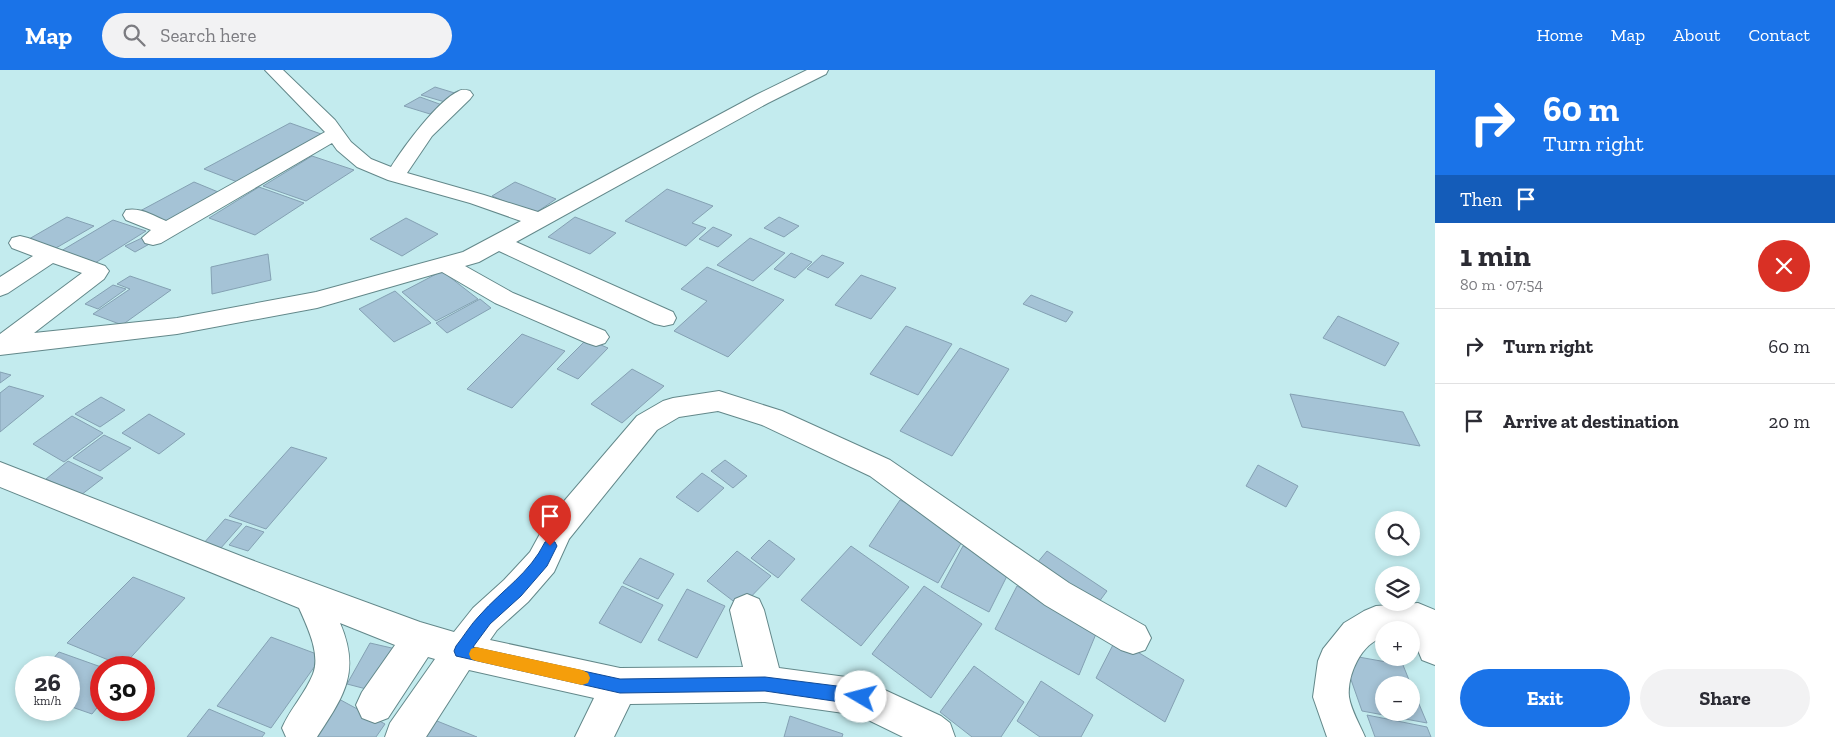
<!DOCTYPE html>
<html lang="en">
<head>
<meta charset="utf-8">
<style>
  :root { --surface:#fff; --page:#f2f2f3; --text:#2b2b33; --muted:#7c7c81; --line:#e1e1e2; --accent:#1a73e8 }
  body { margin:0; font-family:"Zilla Slab",serif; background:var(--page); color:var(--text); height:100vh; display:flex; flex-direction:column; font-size:19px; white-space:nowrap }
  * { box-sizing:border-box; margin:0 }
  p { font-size:16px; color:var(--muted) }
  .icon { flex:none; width:28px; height:28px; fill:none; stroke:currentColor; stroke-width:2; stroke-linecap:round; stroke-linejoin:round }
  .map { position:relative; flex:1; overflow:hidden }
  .drawer { display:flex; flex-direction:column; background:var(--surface); width:400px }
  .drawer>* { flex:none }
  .top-card { background:#1a73e8; color:#fff; overflow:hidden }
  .controls { position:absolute; left:1375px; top:441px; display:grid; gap:10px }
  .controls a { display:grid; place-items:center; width:45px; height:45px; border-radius:50%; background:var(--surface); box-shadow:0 2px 8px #0003; font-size:25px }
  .speed { position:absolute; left:15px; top:586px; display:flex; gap:10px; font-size:25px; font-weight:700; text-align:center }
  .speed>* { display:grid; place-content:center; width:65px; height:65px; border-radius:50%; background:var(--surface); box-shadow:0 2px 8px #0003; line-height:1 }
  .speed small { font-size:12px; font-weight:400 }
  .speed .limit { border:8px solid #d22; background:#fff; color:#111 }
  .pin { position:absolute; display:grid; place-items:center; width:42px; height:42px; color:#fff; margin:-51px -21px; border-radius:50% 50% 50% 0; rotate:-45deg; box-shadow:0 0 5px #0007 }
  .pin .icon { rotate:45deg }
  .me { position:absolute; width:55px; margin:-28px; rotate:278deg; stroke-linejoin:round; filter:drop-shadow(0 0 4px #0008) }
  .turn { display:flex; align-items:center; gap:18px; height:105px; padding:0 25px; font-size:22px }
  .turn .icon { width:65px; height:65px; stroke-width:2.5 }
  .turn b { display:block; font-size:35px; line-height:42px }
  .then { display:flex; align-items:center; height:48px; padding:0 25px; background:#0003; gap:10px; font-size:19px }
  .round { display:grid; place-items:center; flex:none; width:52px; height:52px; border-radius:26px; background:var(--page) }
  .headline { display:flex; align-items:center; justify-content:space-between; height:85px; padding:0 25px }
  h1 { font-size:30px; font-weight:800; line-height:38px }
  .primary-button { display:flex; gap:10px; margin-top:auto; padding:10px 25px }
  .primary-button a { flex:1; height:58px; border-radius:30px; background:var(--accent); color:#fff; font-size:20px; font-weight:800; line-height:58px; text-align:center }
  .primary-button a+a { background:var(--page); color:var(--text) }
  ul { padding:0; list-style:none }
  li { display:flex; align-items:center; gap:15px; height:75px; padding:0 25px; border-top:1px solid var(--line) }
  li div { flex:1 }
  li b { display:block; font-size:19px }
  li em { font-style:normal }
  header { display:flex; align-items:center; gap:30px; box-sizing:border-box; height:70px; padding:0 25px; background:var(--accent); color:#fff }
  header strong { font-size:24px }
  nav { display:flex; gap:28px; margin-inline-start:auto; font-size:18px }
  .search { width:350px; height:45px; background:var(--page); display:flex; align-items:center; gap:12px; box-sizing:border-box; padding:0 18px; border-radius:28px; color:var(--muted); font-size:19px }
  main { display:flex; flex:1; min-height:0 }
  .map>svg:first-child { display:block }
</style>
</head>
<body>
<header>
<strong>Map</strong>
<div class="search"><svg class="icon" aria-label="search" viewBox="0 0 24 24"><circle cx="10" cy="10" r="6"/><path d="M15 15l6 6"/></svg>Search here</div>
<nav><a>Home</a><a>Map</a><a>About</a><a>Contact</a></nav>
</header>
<main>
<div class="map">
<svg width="1435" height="667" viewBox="0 0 1435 667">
  <rect width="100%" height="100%" fill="#c3ebee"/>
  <!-- building -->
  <g fill="#a5c3d6" stroke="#84a1b3">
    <path d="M435,17L458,24L445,32L421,25Z"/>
    <path d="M420,27L445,36L430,44L404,36Z"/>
    <path d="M290,53L324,65L240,113L204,99Z"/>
    <path d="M312,86L354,100L306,131L263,116Z"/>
    <path d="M194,112L223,124L170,154L140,141Z"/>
    <path d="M515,112L556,129L534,144L492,126Z"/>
    <path d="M259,117L304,133L255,165L209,148Z"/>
    <path d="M667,119L713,136L692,153L706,158L686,176L625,151Z"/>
    <path d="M67,147L94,156L56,178L29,169Z"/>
    <path d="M575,147L616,163L590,184L548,167Z"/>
    <path d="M779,147L799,156L784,167L764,158Z"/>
    <path d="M406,148L438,164L402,186L370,169Z"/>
    <path d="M113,150L146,161L95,193L61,181Z"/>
    <path d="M713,157L732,165L718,177L699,169Z"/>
    <path d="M144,167L153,172L135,182L125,176Z"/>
    <path d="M750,168L785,183L753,211L717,195Z"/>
    <path d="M791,183L812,192L795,208L774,199Z"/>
    <path d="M268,184L271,210L212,224L211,197Z"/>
    <path d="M822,185L844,193L828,208L807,199Z"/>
    <path d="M707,197L784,230L728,287L674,261L707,231L681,219Z"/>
    <path d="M442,201L478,229L436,251L402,222Z"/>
    <path d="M861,205L896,218L871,249L835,235Z"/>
    <path d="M130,206L171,220L122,255L93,244L130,219L117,214Z"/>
    <path d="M113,215L126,219L98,239L85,234Z"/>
    <path d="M395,221L431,253L394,272L359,239Z"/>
    <path d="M1031,225L1073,242L1066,252L1023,234Z"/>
    <path d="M480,229L491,238L447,263L436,253Z"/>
    <path d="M1338,246L1399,273L1385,296L1323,268Z"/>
    <path d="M906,256L952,274L918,325L870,304Z"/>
    <path d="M522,264L565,281L512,338L467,319Z"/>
    <path d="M587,269L608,278L578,309L557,299Z"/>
    <path d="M960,278L1009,299L952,386L900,361Z"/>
    <path d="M632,299L664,316L622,353L591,334Z"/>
    <path d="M0,302L11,305L0,313Z"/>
    <path d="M9,316L44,326L0,362V323Z"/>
    <path d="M1290,324L1403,342L1420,376L1302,357Z"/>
    <path d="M101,327L125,340L100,357L75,344Z"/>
    <path d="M149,344L185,364L159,384L122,363Z"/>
    <path d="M72,346L103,363L64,392L33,374Z"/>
    <path d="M104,365L131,378L100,401L73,388Z"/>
    <path d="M291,377L327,388L266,459L229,446Z"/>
    <path d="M725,390L747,406L733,418L711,401Z"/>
    <path d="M68,391L103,408L81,425L46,409Z"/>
    <path d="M1258,395L1298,416L1286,437L1246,416Z"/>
    <path d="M702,403L724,418L698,442L676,427Z"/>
    <path d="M900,430L967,463L938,513L869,476Z"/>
    <path d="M225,449L242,454L220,479L203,474Z"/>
    <path d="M246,456L264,462L248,481L229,475Z"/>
    <path d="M769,470L795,489L778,508L751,488Z"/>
    <path d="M851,476L909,517L861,576L801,530Z"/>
    <path d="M963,476L1010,500L989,542L941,517Z"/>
    <path d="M737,481L771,506L741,537L707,511Z"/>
    <path d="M1047,481L1107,521L1093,540L1032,499Z"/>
    <path d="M640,488L674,504L658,529L623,513Z"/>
    <path d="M133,507L185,528L123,596L67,573Z"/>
    <path d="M622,516L663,535L641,573L599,553Z"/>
    <path d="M924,516L982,554L931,628L872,584Z"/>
    <path d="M1017,516L1098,559L1079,605L995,559Z"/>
    <path d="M687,519L725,536L697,588L658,570Z"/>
    <path d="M271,567L322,586L271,658L217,636Z"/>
    <path d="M1116,569L1184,610L1165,652L1096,608Z"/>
    <path d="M370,573L396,579L374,621L347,614Z"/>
    <path d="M59,582L104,598H101V633L92,644L69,636V598H45Z"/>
    <path d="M1342,584L1403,595L1411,615H1384V642H1411V615L1427,653L1362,641Z"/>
    <path d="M974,596L1024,632L1001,667H972L940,642Z"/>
    <path d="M1041,611L1093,645L1081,667H1040L1017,651Z"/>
    <path d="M337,628L385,654L376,667H305Z"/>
    <path d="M209,639L265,663L262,667H187Z"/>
    <path d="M1367,645L1427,657L1431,667H1375Z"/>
    <path d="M790,646L843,664L842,667H784Z"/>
    <path d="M432,649L477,667H421Z"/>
  </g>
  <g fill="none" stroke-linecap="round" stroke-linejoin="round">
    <defs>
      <g id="minor">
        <path d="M265,0H283L335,50L351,72L371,89L391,97C403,78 438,30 459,21C463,19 466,20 470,21L473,25L470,29L432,66L407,103L484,125L538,142L756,25L807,0H828L826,4L768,33L516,172L673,242L676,248L673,254L664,256L655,254L499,181L479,192L465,196L513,223L605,261L609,267L605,273L596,276L587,273L495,233L442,202L317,238L177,264L0,285V264L82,203L53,193L8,223L0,226V207L33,186L12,178L9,173L12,168L20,166L28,168L105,196L109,201L104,209L34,263L177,248L316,222L463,182L521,151L470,133L388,110L357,97L337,80L332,73L161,173L153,175L145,173L142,168L151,160L126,150L123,145L126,140C141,137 154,146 166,151L325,62Z"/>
        <path d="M719,321L782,341L890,390L1069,513L1145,556L1151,568L1145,580L1133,584L1121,580L1045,535L870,406L762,355L718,341L679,347L657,360L569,469L554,502L528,532L497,560L490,570L620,598L743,597L730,540L735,529L747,524L759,529L764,540L779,598L861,609L941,646L950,653L955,667H903L858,645L765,632L630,634L614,667H575L594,628L469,600L426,667H385L390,653L435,589L428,587L388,648L375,653L362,648L356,635L362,622L395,575L340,553C361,602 344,626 317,667H286L282,658C290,639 305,624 313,604C321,584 307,556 299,538L0,417V392L246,488L420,552L454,562L473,538L504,510L530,482L547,451L637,346L663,331L673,328Z"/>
        <path d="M1418,533L1435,540V595L1422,590L1417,578L1415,566L1411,565V560H1384V567C1361,573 1347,605 1349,627C1351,640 1360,655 1365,667H1327L1313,627L1318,591L1323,579L1344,553L1364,541L1376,536Z"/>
      </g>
    </defs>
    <!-- minor casing -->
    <use href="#minor" stroke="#63888a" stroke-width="2"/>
    <!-- minor -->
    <use href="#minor" fill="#fff" fill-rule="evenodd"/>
  </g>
  <!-- route -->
  <path fill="#1a73e8" stroke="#114b97" d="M550,470L555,472L557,476L547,496L521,526L490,554L473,577L620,609L765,607L861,619L866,622L869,627L866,632L861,635L765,621L620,623L456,586L454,581L456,576C464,566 471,554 480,545C502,520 530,503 545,472Z"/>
  <!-- slow -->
  <path fill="#f59e0b" d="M476,577L582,600L588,603L590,608L588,613L582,615L476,591L471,589L469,584L471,579Z"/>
</svg>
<div class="controls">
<a><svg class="icon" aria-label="search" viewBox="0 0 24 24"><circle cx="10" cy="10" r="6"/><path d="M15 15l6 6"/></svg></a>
<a><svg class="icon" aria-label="layers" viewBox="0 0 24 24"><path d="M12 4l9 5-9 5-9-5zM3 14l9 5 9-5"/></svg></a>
<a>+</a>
<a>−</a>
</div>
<div class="speed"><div>26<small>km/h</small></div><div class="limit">30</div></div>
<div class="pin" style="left:550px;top:476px;background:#d93025"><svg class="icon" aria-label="arrive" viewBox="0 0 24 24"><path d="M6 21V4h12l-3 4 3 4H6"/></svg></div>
<svg class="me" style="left:861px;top:627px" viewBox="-20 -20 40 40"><circle r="19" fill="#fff"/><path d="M0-13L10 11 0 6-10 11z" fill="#1a73e8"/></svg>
</div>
<section class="drawer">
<div class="top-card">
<div class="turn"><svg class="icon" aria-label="right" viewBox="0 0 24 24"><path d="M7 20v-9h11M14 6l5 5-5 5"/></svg><div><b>60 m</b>Turn right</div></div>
<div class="then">Then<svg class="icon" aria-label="arrive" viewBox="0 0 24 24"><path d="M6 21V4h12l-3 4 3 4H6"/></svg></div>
</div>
<div class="headline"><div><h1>1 min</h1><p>80 m · 07:54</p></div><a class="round" style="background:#d93025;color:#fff"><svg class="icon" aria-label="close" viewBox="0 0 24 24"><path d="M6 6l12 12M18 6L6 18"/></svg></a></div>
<ul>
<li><svg class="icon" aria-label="right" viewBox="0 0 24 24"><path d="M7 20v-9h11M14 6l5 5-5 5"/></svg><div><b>Turn right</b></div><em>60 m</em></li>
<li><svg class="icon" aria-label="arrive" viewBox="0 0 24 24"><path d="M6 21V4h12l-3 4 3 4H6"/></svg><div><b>Arrive at destination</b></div><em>20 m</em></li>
</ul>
<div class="primary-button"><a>Exit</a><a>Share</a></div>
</section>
</main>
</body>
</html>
